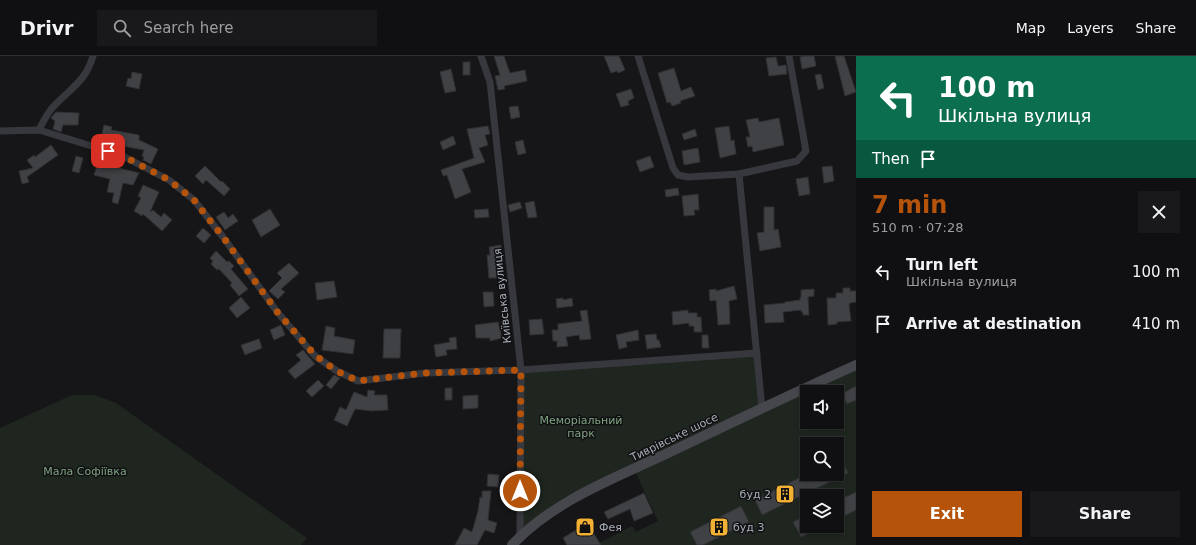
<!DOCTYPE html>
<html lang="en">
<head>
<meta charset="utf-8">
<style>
  :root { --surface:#101012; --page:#19191b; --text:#f1f3f6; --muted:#9c9d9f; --line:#303032; --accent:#b45309 }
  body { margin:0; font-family:"DejaVu Sans",sans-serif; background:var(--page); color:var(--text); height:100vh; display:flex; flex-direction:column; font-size:15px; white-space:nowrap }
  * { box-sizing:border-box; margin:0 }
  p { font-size:13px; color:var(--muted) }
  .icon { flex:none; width:22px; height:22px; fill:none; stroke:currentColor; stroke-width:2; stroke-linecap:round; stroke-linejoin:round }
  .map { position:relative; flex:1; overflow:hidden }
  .side { display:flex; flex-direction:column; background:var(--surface); width:340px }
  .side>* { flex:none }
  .guide { background:#0b6e4f; color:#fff; overflow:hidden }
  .buttons { position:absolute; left:800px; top:329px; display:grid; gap:8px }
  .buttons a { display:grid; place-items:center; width:44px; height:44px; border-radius:0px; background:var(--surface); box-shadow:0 2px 6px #0003,0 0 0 1px var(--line); font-size:20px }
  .pin { position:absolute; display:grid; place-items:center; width:34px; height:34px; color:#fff; margin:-17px; border-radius:8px; box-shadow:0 2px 6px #0006 }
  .me { position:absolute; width:44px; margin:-22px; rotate:0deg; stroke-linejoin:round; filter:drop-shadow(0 0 3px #0008) }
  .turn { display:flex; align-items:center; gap:14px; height:84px; padding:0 16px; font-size:18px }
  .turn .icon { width:52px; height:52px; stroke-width:2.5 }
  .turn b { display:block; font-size:28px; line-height:34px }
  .then { display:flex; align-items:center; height:38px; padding:0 16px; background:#0003; gap:8px; font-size:15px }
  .round { display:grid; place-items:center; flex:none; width:42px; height:42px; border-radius:0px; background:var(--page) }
  .head { display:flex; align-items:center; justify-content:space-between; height:68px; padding:0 16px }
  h1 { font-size:24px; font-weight:800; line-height:30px; color:var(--accent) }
  .action { display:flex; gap:8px; margin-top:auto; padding:8px 16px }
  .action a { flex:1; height:46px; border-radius:0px; background:var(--accent); color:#fff; font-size:16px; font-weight:800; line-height:46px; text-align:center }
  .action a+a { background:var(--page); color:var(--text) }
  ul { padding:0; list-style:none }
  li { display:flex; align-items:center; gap:12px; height:52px; padding:0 16px }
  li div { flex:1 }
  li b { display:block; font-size:15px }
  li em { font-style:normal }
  header { display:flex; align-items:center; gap:24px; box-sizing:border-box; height:56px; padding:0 20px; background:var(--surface); border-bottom:1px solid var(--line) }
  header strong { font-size:19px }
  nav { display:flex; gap:22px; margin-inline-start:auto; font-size:14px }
  .search { width:280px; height:36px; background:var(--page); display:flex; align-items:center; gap:10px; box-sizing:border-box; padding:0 14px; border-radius:0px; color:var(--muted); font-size:15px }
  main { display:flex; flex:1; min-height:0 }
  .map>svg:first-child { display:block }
</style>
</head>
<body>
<header>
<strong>Drivr</strong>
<div class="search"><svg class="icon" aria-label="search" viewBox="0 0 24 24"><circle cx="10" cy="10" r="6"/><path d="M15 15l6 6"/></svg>Search here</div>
<nav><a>Map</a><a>Layers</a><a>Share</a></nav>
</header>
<main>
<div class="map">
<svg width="856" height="489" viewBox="0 0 856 489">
  <rect width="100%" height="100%" fill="#161618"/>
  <!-- green -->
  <g fill="#1e261f" fill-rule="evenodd">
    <path d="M757,297L761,351L856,309V489H601L599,487L632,470L636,476L658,465L634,413L591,433L520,480L521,314ZM807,336H837V366H807ZM807,388H837V418H807ZM807,440H837V470H807Z"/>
    <path d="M72,339H95L116,347L307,482L301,489H0V372Z"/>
  </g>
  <!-- building -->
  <g fill="#404145" stroke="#303034">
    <path d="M494,0H504L510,17L525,14L527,25L504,30L505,33L498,34L495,20L500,19Z"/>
    <path d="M604,0H619L625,14L618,17L617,15L611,17Z"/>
    <path d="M804,0H814L816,10L802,13L800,1Z"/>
    <path d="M835,0H844L856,36L845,40Z"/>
    <path d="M776,1L778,10L786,9L787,18L769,20L766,2Z"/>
    <rect x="463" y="6" width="7" height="13"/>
    <path d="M674,12L681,35L691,31L695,40L680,45L681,47L672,50L670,46L667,47L658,17Z"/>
    <path d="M451,13L456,35L445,37L440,16Z"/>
    <path d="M132,16L142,18L139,33L126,30L128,22L131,23Z"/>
    <path d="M821,18L824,32L818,34L815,19Z"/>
    <path d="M631,33L634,42L628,45L629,49L621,51L616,38Z"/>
    <path d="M518,50L520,61L511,63L509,51Z"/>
    <path d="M56,56L79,57L78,69H63L61,76L53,73L55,65L51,62Z"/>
    <path d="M758,62L759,66L779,62L784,89L753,96L752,90L748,91L746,81H750L746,64Z"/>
    <path d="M104,69L112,71L111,74L139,79V84L158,93L151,108L143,104L144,101L142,100L144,94L100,86Z"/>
    <path d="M488,70L490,78L485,79L488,89L479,92L485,106L462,113L471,136L455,143L447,119L443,120L441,114L474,102L467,73Z"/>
    <path d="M729,70L731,85L734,84L736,98L720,102L715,72Z"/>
    <path d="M695,73L697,80L684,84L682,78Z"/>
    <path d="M453,80L456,88L443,94L440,86Z"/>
    <path d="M523,84L526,97L518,99L515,86Z"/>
    <path d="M51,89L58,99L27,121L29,126L22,128L19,115L33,112L27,104L34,99L35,101Z"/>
    <path d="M698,92L700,106L684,109L682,95Z"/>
    <path d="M76,100L83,102L79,117L72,115Z"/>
    <path d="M650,100L654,111L640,116L636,105Z"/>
    <path d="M98,107L139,117L133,129L123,127L118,148L112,146L114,137L107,136L110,123L94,119Z"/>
    <path d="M205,110L221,126L222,125L230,133L224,140L206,124L203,128L195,120Z"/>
    <path d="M832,110L834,125L824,127L822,111Z"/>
    <path d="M808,121L810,138L799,140L796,123Z"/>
    <path d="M143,129L159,136L150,156L153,154L161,161L164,157L172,164L162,175L143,158L142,160L134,155L141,142L138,140Z"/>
    <path d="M678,132L679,139L666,141L665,134Z"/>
    <path d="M698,138L699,154H694L695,159L684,160L682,140Z"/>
    <path d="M534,145L537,161L528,162L525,147Z"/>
    <path d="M520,146L522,152L510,156L508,149Z"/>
    <path d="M764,151H774V174L778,173L781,191L760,195L757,177L764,176Z"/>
    <path d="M270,153L280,169L261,181L252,164Z"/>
    <path d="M488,153L489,161L475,162L474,154Z"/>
    <path d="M224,156L228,162L233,158L238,165L225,174L216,161Z"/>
    <path d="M203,172L211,179L204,187L196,180Z"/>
    <path d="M501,189L502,196H496L498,213H496L497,222H489L487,199H490L489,191Z"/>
    <path d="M216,195L227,206L229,205L234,210L231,213L248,233L239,240L230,229L232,227L219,213L217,214L211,208L213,205L210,202Z"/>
    <path d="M289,207L299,217L281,233L285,236L278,243L269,235L282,222L277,217Z"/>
    <path d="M334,225L337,241L317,244L315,227Z"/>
    <path d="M734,230L737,243L729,245L730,268L718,269L716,244L710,245L709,234L716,233V235Z"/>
    <path d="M843,232H850V235H856V246L850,247L849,249L851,265L837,266V268L828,269L827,242H836V237H843Z"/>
    <path d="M814,233V240L808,241L809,259H803L802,255L801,256V254L783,256L784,266L765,267L764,249L785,247V246L800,244V242L801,241V234Z"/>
    <path d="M483,236H493L494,250L484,251Z"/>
    <path d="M241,241L250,252L237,262L229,252Z"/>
    <path d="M563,242V244L572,242L573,250L557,252L556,243Z"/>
    <path d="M587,254L591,283L580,284L579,279L566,281L568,290L557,291V285H553L552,274H558V268L582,265L580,255Z"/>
    <path d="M688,254V257H697V261H701L702,276H694V270H689V267L673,269L672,256Z"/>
    <path d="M542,263L544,278L530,279L529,264Z"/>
    <path d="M498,266L502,282L490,285V282H476L475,269Z"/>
    <path d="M281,269L285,279L274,284L270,274Z"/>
    <path d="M326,270L335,272L334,280L355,284L353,298L322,294Z"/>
    <path d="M384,273H401L400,302H383Z"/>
    <path d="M638,274L639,284L626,286L627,291L619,293L616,279Z"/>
    <path d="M656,278L657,284H659L661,291L647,293L645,279Z"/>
    <path d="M702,279H708L709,292H702Z"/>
    <path d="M456,281L457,293L446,294L447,299L436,301L434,289L450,286L449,282Z"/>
    <path d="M259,283L262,292L245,299L241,289Z"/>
    <path d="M303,294L315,308L295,323L288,315L301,304L296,299Z"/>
    <path d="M334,319L340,322L331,333L326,329Z"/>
    <path d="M318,324L324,330L312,341L306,335Z"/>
    <path d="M856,330V344L847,348L841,338Z"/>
    <rect x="445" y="332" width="7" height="12"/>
    <path d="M368,334L375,335L374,339H387L388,354L372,355L355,353L347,370L334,364L340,351L346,354L354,336L367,341Z"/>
    <path d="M478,339V352L463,353V340Z"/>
    <path d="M837,394L848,417L762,459L755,444L807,418H837Z"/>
    <path d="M488,418L499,419L498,431L487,430Z"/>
    <path d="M482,435H491L488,464L497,467L494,477L485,474L477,489H455L464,472L472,476L478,455L480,441L482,442Z"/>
    <path d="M856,436V454L837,464V445Z"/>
    <path d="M644,437L653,457L634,465L630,453L608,463L604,456Z"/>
    <path d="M741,450L749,466L703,489H697L690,476Z"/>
    <path d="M807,459V470H824L801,481L793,466Z"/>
    <path d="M587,467L601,489H567L563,482Z"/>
  </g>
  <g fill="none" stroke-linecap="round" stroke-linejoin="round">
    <!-- minor -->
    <g stroke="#37383d" stroke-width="7">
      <path d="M481,0L490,26L521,314L520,480"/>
      <path d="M638,0L673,112L678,119L688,121L739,118L797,105L806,95L789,0"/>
      <path d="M39,74C43,66 47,57 54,50C70,33 86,25 93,0"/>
      <path d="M0,75L39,74L121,99L169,124L194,144L223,181L278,257L315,300L337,315L358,325L425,317L521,314L757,297"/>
      <path d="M739,118L762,352"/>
    </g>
    <!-- secondary -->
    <path stroke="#45474d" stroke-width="10" d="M512,489C553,445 615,422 668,397C731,367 793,337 856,309"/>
  </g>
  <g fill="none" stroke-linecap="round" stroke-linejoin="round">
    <!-- route -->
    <path stroke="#b45309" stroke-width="7" stroke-dasharray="0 12.6" d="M108,95L121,99L169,124L194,144L223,181L278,257L316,300L337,315L358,325L425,317L521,314L520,435"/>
  </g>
  <!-- icons -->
  <defs>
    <symbol id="building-square" viewBox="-11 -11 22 22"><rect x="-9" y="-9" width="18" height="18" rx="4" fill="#f2b134" stroke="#111113"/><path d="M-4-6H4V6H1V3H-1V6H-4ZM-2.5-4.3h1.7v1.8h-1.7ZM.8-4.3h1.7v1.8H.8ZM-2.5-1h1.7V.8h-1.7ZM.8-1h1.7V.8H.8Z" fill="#111"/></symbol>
    <symbol id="shop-square" viewBox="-11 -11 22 22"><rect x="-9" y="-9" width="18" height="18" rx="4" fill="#f2b134" stroke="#111113"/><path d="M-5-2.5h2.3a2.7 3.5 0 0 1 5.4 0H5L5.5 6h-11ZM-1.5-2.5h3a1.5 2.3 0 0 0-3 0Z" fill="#111"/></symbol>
  </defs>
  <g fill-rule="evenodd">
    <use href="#building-square" x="774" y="427" width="22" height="22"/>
    <use href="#shop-square" x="574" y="460" width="22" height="22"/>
    <use href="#building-square" x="708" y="460" width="22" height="22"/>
  </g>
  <g text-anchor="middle" stroke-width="3" stroke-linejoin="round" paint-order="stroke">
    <!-- street labels -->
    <g font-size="11" fill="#a8adb8" stroke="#111113">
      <text transform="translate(502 240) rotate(-96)" y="4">Київська вулиця</text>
      <text transform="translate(674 381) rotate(-26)" y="4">Тиврівське шосе</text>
    </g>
    <!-- park labels -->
    <g font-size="11" fill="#7fa381" stroke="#111113">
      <text x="581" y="368">Меморіальний<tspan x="581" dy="13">парк</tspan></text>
      <text x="85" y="419">Мала Софіївка</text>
    </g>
    <!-- poi labels -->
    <g font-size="11" fill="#a8adb8" stroke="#111113" text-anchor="start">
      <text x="771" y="442" text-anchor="end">буд 2</text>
      <text x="599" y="475">Фея</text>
      <text x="733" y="475">буд 3</text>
    </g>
  </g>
</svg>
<div class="buttons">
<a><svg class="icon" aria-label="sound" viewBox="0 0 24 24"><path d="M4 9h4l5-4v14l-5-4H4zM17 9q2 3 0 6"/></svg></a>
<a><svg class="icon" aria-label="search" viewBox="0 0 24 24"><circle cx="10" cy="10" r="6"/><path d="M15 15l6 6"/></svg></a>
<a><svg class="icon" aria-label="layers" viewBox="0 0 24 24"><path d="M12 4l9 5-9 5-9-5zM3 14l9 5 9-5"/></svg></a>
</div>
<div class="pin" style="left:108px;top:95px;background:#d93025"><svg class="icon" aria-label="arrive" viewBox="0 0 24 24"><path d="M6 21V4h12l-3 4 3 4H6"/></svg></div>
<svg class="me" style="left:520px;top:435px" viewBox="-20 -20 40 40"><circle r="17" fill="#b45309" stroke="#fff" stroke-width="3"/><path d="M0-11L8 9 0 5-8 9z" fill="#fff"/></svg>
</div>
<section class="side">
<div class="guide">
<div class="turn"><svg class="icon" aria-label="left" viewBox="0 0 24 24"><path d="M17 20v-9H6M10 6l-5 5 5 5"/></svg><div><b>100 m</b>Шкільна вулиця</div></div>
<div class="then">Then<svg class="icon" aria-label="arrive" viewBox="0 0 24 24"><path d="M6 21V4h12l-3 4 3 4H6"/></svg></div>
</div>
<div class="head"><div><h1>7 min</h1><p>510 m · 07:28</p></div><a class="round"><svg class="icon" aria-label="close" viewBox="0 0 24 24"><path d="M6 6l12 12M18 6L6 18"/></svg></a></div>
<ul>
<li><svg class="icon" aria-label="left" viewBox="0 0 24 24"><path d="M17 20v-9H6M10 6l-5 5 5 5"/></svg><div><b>Turn left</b><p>Шкільна вулиця</p></div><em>100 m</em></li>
<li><svg class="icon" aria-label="arrive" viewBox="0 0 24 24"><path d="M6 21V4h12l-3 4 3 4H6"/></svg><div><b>Arrive at destination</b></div><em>410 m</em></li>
</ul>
<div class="action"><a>Exit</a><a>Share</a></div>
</section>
</main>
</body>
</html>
